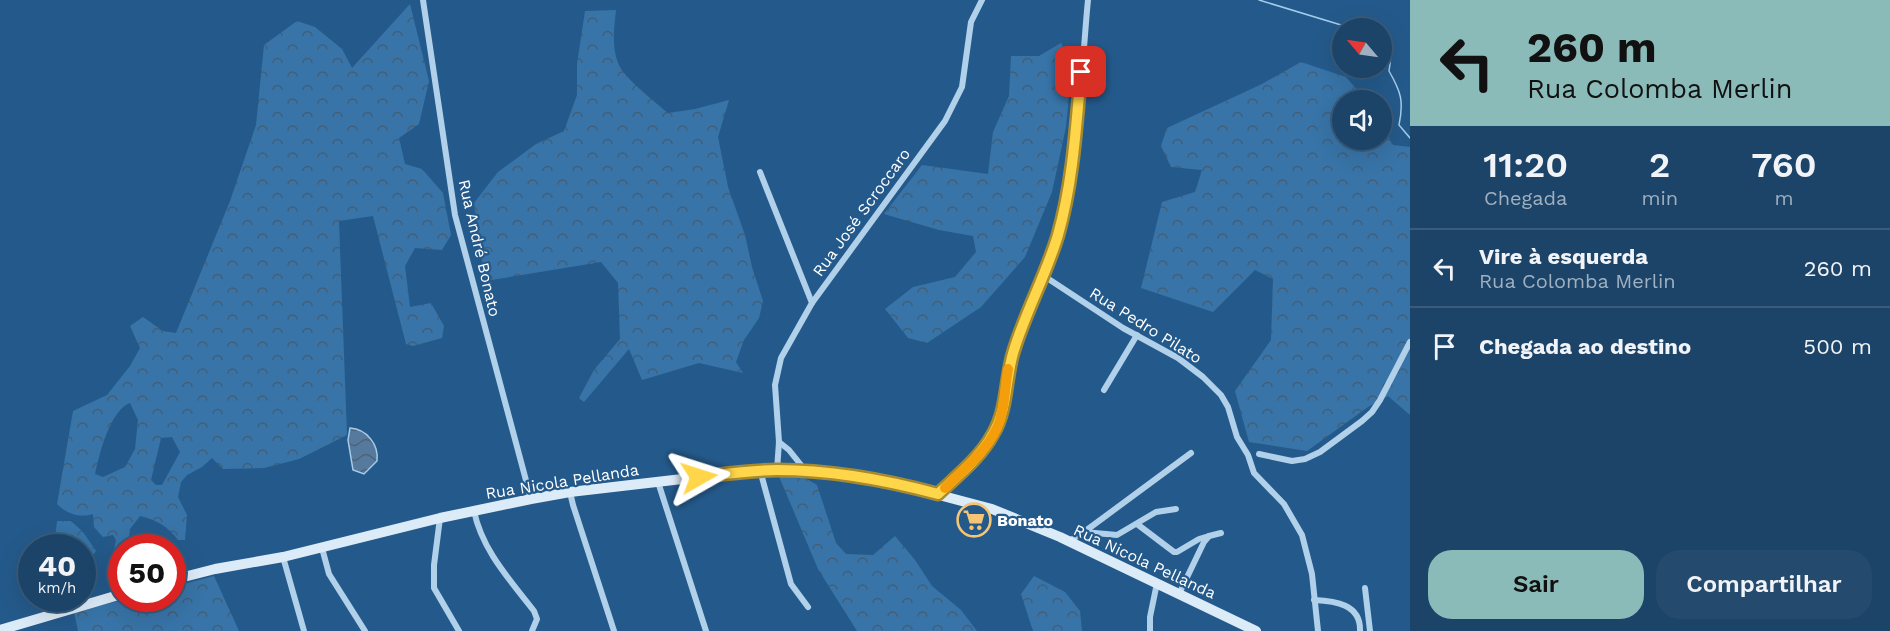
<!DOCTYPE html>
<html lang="pt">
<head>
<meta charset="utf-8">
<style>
  :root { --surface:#1b4468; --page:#244b6e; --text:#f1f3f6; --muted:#a0b0c0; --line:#395c7c; --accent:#8bbbb9 }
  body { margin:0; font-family:"Work Sans",sans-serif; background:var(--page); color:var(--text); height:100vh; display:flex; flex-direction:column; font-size:22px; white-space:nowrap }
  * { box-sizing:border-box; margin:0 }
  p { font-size:20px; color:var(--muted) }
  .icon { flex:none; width:33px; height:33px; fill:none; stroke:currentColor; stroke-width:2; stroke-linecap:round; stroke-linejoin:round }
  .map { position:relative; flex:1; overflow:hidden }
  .details { display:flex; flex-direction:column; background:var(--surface); width:480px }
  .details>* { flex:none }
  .top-card { background:#8bbbb9; color:#111; overflow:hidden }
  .needle { width:39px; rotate:299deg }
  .buttons { position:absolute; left:1332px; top:18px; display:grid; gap:12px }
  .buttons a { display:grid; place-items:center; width:60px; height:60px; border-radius:50%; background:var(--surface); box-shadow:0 6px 24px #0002,0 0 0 2px var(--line); font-size:30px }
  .speed { position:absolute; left:18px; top:534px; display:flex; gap:12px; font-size:30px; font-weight:700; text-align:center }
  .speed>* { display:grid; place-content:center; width:78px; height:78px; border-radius:50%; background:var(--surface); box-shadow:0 6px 24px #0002,0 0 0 2px var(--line); line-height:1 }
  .speed small { font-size:15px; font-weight:400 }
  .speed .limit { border:9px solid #d22; background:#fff; color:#111 }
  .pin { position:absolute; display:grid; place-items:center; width:51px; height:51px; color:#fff; margin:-26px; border-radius:12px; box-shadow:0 3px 9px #0006 }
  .me { position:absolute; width:66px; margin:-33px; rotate:84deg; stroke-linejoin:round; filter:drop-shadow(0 0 4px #0008) }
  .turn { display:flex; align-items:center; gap:21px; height:126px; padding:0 18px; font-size:27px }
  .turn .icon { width:78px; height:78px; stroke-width:2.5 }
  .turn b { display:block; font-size:42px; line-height:51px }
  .eta { display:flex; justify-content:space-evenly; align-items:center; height:102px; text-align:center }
  .eta b { font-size:36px; font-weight:600; line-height:42px }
  .action { display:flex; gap:12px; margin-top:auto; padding:12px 18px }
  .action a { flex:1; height:69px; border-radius:24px; background:var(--accent); color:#111; font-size:24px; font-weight:600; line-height:69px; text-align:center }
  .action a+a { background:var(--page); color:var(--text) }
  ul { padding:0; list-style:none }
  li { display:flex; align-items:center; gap:18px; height:78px; padding:0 18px; border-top:2px solid var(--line) }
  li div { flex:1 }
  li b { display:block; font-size:22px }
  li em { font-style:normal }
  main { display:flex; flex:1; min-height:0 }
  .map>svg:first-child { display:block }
</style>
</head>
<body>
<main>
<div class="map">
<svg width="1410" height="631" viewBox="0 0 1410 631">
  <defs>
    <pattern id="forest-crowns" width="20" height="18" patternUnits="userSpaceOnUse" patternTransform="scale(1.5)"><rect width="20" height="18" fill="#3874a8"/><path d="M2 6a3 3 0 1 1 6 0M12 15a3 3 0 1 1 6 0" fill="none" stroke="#435e75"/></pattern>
    <pattern id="water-waves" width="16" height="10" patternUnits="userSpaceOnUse" patternTransform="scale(1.5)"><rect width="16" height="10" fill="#557a9d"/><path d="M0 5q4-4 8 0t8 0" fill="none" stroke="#506374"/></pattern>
  </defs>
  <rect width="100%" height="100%" fill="#245a8b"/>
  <!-- forest -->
  <g fill="url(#forest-crowns)" fill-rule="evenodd">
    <path d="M410,4L429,81L419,124L399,138L405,164L422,169L443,193L451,235L442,250L415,248L405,266L410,307L431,303L444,326L442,338L413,346L406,344L373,216L339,221L347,435L299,459L264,468L223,469L212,458L202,467L187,475L181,482L178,497L187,515L185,540H178C167,526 157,520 140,516L130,529L128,547L122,548L121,585L114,587L112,559L116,540L113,535L103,537L94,527L93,514C79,518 67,514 57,504L73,411L107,395L130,366L140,348L130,326L143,317L163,331L176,333L230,201L256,125L264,45L297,21L315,27L342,49L352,68ZM130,403L138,420L135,449L125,467L103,477L95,474C99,455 110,410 130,403ZM172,437L180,452L162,485H156L151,480L161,438Z"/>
    <path d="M616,10C614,28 611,49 620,67C626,79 656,103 668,113L695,109L729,100L718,137L728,187L745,235L752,267L763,301L759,318L744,340L736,362L743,373L699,363L642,380L629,349L584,402L579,398L594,370L620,339L618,283L601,262L485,281L474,203L498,172L536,144L564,131L577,95V64L585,11Z"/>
    <path d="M1061,43L1072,64L1066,127L1052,192L1025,257L981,307L927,343L908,338L885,309L913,287L955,277L976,252L973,236L939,230L884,214L922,165L988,174L993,132L1009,96L1011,56H1039Z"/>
    <path d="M1301,62L1346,77L1366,100H1342V140H1382V125L1393,145L1410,147V415L1388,396L1368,407L1307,451L1249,442L1235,391L1271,340L1273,279L1255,270L1213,312L1141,288L1162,202L1195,192L1202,170L1171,167L1161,146L1167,128L1262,84Z"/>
    <path d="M778,474L800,475L817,485L836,543L846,554L873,555L895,536L915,560L932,586L961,610L977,631H857L818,569Z"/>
    <path d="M57,521H71L83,532L96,551L83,569L82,548L54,547Z"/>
    <path d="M214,576L239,631H78L74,612L127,599L172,598L173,587Z"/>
    <path d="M1034,576L1065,592L1080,611L1082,631H1033L1021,594Z"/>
  </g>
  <!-- water -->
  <path fill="url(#water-waves)" stroke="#a5cceb" stroke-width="1.5" d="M350,428C367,429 379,445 377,461L364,474L353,470L348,440Z"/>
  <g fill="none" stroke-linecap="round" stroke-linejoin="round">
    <!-- stream -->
    <g stroke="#a5cceb" stroke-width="1.5">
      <path d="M1259,0L1351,28"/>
      <path d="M1382,31C1395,40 1391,56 1389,71C1401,92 1404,101 1399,125L1410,138"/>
    </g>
    <!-- minor -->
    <g stroke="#b1d0ea" stroke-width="6">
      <path d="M423,0L455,215L531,499"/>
      <path d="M760,172L812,303"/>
      <path d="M1044,276L1123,328L1178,358L1203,377L1221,395L1228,407L1237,437L1248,455L1254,473L1284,504L1302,535L1312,574L1318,631"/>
      <path d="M1104,390L1137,335"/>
      <path d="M779,442L789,450L805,470"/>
      <path d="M1259,454L1292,461L1305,459L1320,452L1362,421L1372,412L1380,400L1410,342"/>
      <path d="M760,470L791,584L808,607"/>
      <path d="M777,470L779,442L775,385L781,358L812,303L945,121L962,87L971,22L982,0"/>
      <path d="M658,482L706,631"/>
      <path d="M570,492L573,505L614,631"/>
      <path d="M938,494C961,472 991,450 1000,417C1007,394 1007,369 1015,346C1030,303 1051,262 1063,218C1080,149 1081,71 1088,0"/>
      <path d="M474,511C482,550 510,580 534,611L537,619L532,631"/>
      <path d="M440,518L434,565V588L459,631"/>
      <path d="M1137,524L1174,552H1177L1199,539L1209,536"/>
      <path d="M1084,532L1191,453"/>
      <path d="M1069,541L1084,532L1117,535L1156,512L1176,509"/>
      <path d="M322,548L329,574L365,631"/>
      <path d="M283,557L304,631"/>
      <path d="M1365,588L1370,631"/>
      <path d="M1179,594L1204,542L1209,536L1221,533"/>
      <path d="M1314,600C1335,601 1361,604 1360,631"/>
      <path d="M1150,631V617L1157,583"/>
    </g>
    <!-- secondary -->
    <g stroke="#dcebf8" stroke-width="10">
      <path d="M172,580L215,569L283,557L440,518L531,499L570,492L760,470L805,471L859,477L909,487L992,509L1060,537L1256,631"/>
      <path d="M0,630L122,594"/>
    </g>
  </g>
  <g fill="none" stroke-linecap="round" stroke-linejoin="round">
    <defs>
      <path id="route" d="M699,477C725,474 751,470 777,470C831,470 886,480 938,494C957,476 980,458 993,434C1008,409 1005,377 1014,350C1026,311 1046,275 1058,235C1073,182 1076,127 1081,72"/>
    </defs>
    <!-- route casing -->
    <use href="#route" stroke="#a68a30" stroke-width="15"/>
    <!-- route -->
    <use href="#route" stroke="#ffd54a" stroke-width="10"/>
    <!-- slow -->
    <path stroke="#f59e0b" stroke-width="10" d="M945,488C965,468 991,448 1000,420C1005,403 1005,386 1008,369"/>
  </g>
  <!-- icons -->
  <defs>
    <symbol id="supermarket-ring" viewBox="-11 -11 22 22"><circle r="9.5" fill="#245a8b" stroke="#f5c474" stroke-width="1.5"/><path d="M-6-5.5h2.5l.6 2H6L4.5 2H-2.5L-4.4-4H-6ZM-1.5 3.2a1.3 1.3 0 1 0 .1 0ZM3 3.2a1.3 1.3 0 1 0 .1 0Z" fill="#f5c474"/></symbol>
  </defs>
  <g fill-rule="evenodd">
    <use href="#supermarket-ring" x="955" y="501" width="38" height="38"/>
  </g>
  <g text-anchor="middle" stroke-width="4.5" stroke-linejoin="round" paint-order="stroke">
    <!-- street labels -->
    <g font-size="16" fill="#fff" stroke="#245a8b">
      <text transform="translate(861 212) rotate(-54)" y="6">Rua José Scroccaro</text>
      <text transform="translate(480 248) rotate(77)" y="6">Rua André Bonato</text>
      <text transform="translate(1146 325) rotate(32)" y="6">Rua Pedro Pilato</text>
      <text transform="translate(562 481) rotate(-9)" y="6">Rua Nicola Pellanda</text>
      <text transform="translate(1145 561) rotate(25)" y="6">Rua Nicola Pellanda</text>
    </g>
    <!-- poi labels -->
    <g font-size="16" font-weight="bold" fill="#fff" stroke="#245a8b" text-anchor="start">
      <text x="997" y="526">Bonato</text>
    </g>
  </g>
</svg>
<div class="buttons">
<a><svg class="needle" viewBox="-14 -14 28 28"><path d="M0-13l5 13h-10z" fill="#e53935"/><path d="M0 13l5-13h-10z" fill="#a0b0c0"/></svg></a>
<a><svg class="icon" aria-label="sound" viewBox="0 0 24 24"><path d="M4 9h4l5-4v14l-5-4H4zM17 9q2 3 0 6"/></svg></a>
</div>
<div class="speed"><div>40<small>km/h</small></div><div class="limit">50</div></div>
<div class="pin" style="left:1081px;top:72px;background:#d93025"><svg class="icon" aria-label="arrive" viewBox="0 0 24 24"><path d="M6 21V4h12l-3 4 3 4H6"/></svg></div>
<svg class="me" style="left:699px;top:477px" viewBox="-20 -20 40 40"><path d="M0-17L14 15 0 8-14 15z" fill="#ffd54a" stroke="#fff" stroke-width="4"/></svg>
</div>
<section class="details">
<div class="top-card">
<div class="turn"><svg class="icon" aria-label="left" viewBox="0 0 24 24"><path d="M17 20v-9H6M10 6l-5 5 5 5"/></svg><div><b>260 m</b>Rua Colomba Merlin</div></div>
</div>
<div class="eta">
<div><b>11:20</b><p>Chegada</p></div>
<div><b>2</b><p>min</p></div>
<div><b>760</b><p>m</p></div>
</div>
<ul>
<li><svg class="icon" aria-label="left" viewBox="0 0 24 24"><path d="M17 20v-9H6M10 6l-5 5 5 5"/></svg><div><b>Vire à esquerda</b><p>Rua Colomba Merlin</p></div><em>260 m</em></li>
<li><svg class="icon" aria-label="arrive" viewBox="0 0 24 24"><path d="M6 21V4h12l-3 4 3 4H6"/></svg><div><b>Chegada ao destino</b></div><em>500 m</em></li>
</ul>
<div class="action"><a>Sair</a><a>Compartilhar</a></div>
</section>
</main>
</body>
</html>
